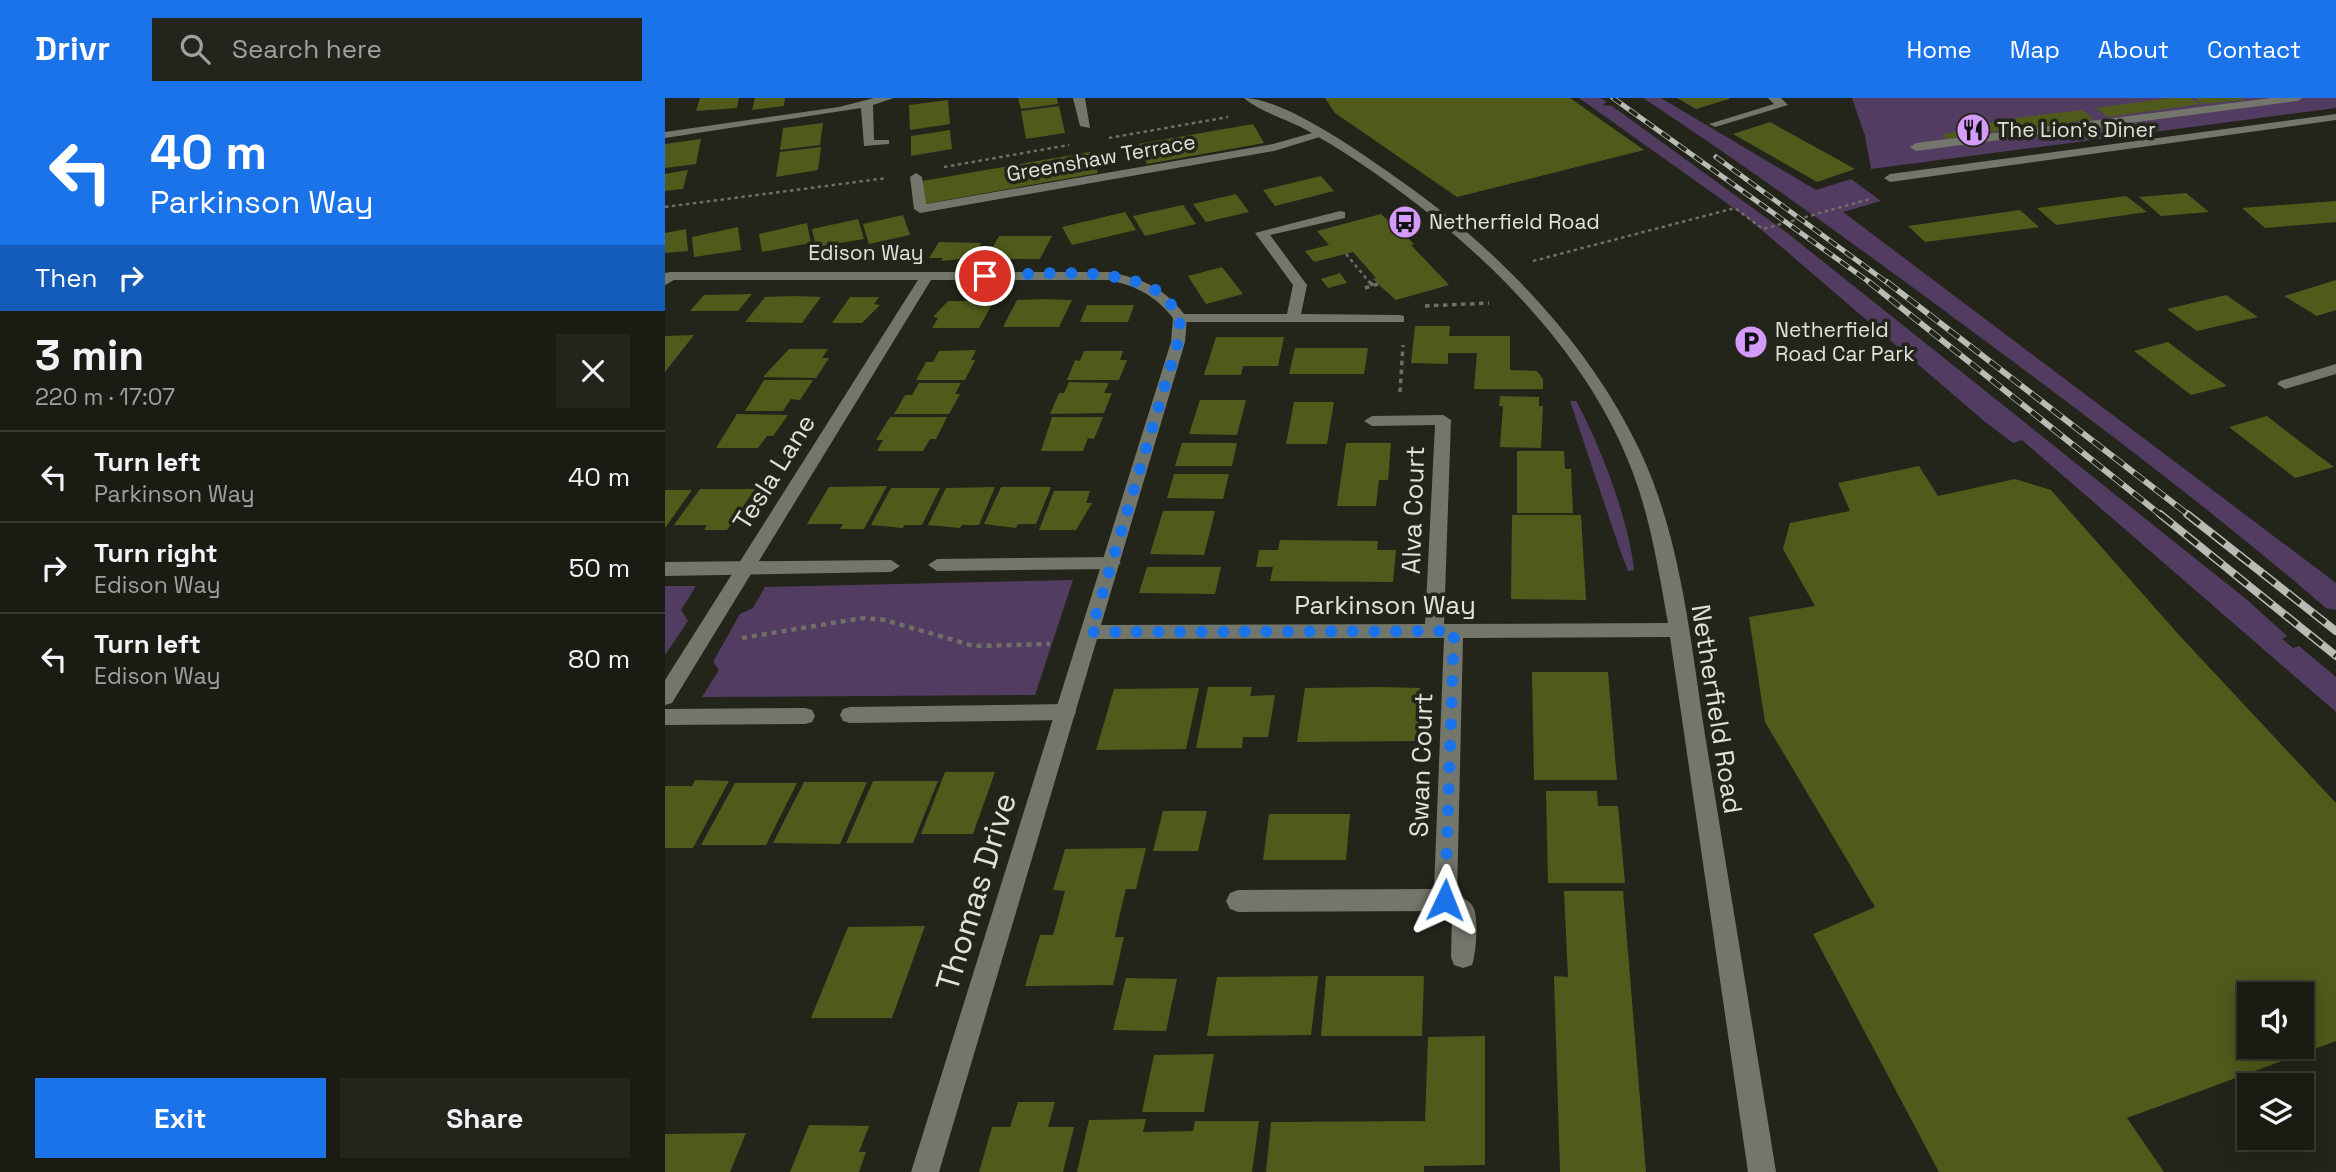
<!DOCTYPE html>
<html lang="en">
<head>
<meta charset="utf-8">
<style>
  :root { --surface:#1a1c14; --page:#23251d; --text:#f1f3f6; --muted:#9fa1a0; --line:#383a34; --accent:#1a73e8 }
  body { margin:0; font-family:"Space Grotesk",sans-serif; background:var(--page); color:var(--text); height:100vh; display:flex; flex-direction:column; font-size:26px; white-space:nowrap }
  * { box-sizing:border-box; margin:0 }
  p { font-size:23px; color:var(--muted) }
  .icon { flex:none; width:38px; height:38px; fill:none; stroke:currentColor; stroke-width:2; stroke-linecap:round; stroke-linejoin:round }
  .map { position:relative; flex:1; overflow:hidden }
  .panel { display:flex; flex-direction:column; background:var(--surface); width:665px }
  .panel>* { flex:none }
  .banner { background:#1a73e8; color:#fff; overflow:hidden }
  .controls { position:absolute; left:1572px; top:884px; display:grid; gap:14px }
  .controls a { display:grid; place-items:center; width:77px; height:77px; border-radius:0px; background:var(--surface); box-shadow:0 4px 18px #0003,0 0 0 2px var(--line); font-size:35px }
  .pin { position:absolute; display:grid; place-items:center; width:60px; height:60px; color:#fff; margin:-30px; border:4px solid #fff; border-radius:50%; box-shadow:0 2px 7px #0007 }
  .me { position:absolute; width:77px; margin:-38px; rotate:2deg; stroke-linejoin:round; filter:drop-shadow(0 0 5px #0008) }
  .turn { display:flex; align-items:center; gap:24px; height:147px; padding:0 35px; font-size:32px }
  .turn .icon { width:91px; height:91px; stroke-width:2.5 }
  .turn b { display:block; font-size:49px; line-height:60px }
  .then { display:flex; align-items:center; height:66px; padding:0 35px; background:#0003; gap:14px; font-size:26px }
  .round { display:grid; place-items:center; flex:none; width:74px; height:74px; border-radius:0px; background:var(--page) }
  .headline { display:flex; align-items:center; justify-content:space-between; height:119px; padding:0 35px }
  h1 { font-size:42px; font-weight:800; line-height:52px }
  .button { display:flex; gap:14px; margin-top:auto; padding:14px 35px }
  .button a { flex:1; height:80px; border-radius:0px; background:var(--accent); color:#fff; font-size:28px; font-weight:800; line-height:80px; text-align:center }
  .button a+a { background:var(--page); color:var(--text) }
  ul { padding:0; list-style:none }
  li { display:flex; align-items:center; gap:21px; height:91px; padding:0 35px; border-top:2px solid var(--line) }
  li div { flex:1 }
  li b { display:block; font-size:26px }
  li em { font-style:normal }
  header { display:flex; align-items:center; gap:42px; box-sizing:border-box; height:98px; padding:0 35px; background:var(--accent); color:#fff }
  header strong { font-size:33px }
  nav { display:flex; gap:38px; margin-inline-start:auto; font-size:24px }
  .search { width:490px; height:63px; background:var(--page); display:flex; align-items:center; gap:18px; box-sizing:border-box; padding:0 24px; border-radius:0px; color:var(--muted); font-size:26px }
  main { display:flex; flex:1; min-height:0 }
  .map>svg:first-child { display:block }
</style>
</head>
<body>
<header>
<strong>Drivr</strong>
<div class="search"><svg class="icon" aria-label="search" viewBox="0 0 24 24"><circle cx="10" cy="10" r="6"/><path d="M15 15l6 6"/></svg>Search here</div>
<nav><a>Home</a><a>Map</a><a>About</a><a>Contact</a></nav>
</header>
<main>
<section class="panel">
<div class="banner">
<div class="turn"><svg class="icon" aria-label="left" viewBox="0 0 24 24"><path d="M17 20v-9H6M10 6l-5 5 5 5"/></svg><div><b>40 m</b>Parkinson Way</div></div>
<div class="then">Then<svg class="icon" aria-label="right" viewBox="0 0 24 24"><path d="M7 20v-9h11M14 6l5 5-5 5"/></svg></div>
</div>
<div class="headline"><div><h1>3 min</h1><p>220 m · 17:07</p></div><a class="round"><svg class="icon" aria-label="close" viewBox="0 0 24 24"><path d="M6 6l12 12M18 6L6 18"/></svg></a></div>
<ul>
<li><svg class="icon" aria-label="left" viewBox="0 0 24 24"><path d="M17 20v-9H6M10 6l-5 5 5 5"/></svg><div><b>Turn left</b><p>Parkinson Way</p></div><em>40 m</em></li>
<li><svg class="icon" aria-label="right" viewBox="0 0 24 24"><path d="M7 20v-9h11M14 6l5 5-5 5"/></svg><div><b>Turn right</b><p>Edison Way</p></div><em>50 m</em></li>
<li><svg class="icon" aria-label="left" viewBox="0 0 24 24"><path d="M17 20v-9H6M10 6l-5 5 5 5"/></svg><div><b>Turn left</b><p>Edison Way</p></div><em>80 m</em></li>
</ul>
<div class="button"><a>Exit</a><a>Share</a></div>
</section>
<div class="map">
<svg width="1671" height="1074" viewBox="0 0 1671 1074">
  <rect width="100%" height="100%" fill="#23251b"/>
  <!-- green -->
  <g fill="#533c61">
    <path d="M914,0H935L942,4L937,7L947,8L1121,134L1581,501L1622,538L1617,541L1628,550L1634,548L1671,579V614L1357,342L1348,345L1319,323L1084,121Z"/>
    <path d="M978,0H996L1151,92L1186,81L1216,103L1178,114L1671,485V512L1661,510C1553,417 1438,330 1323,245C1210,161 1096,78 978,0Z"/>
    <path d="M1187,0H1671V10L1206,71L1200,38Z"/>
    <path d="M905,303H911C935,346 964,423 969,472L963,473L954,449Z"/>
    <path d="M408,482L370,597L37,599L54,572L48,564L75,516L88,510L100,489Z"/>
    <path d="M0,488H31L16,512L23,523L0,557Z"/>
  </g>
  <!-- building -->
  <g fill="#4f5a1b" fill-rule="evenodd">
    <path d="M35,0H74L72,10L31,13Z"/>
    <path d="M90,0H120L119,8L87,12Z"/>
    <path d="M353,0H392L393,6L356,11Z"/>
    <path d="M660,0H905L979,52L792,99L670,15Z"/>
    <path d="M1012,0H1064V1L1031,11Z"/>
    <path d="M1505,0H1525L1535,6L1443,19L1431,10Z"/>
    <path d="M1530,0H1578V2L1538,6Z"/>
    <path d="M283,2L285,26L245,32L244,7Z"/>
    <path d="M394,8L400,35L361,41L356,13Z"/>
    <path d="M1417,12L1429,21L1355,31L1343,21Z"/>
    <path d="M1340,23L1351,31L1328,34L1317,26Z"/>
    <path d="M1105,24L1190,71L1152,84L1068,36Z"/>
    <path d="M158,25L155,47L115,52L118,30Z"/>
    <path d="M588,26L599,45L482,66L473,46Z"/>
    <path d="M1312,28L1321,35L1282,41L1277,37Z"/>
    <path d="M285,32L287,51L246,58V38Z"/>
    <path d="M36,41L31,66L0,70V46Z"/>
    <path d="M156,49L153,72L111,79L115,54Z"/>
    <path d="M425,54L433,75L259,106L257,83Z"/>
    <path d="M23,72L18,91L0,93V76Z"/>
    <path d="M656,78L669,93L610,108L598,92Z"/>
    <path d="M1521,95L1544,114L1496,118L1474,99Z"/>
    <path d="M571,96L584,114L541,124L528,106Z"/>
    <path d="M1461,98L1482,114L1391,127L1372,110Z"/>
    <path d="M1671,103V124L1600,130L1577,110Z"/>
    <path d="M518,107L531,126L480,138L468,118Z"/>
    <path d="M1355,112L1374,129L1260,144L1243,128Z"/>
    <path d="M460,114L471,132L407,147L397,129Z"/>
    <path d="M716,116L749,146L746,147L784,187L731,202L713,186L708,181L711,180L688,154L649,164L640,153L664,147L652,133Z"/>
    <path d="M238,117L245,137L204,146L198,126Z"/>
    <path d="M193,121L199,141L151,149L147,131Z"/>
    <path d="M142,125L146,145L97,154L94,136Z"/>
    <path d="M73,129L76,152L29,159L27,139Z"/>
    <path d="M21,131L23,153L0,155V135Z"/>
    <path d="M334,138H387L375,161H321Z"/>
    <path d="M274,144L316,145L306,160L276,163L278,160H264Z"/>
    <path d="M557,169L578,196L541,206L523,178Z"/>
    <path d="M675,175L682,185L663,190L656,181Z"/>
    <path d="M1671,182V212L1652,218L1619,198Z"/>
    <path d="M87,196L73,213H25L39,197Z"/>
    <path d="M1561,197L1593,219L1532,233L1502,211Z"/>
    <path d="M128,198L156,199L137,225L80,224L100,199Z"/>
    <path d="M185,199H214L209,206L215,207L197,225H167Z"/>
    <path d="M380,201L407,202L394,229H338L352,202Z"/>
    <path d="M283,203H314L311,208H326L314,230H267L273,220L268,219Z"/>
    <path d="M422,207H469L463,224H415Z"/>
    <path d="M750,228H785L784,238H845V272L872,273L878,281V291H809L812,255H783V266L746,265Z"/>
    <path d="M29,237L0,274V238Z"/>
    <path d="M551,239H619L613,268H578L576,277H539Z"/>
    <path d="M1503,244L1532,266L1562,288L1526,297L1469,253Z"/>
    <path d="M630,250H703L699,276H624Z"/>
    <path d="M124,251H163L157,260H164L151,280L98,279Z"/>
    <path d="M311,252L306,262H310L300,282H251L261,264H268L274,253Z"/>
    <path d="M419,253H458L455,262H462L454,282H402L410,262L415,263Z"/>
    <path d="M99,282H148L135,302L126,301L118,313H80Z"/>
    <path d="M404,284L444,285L439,295H447L439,315L385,316L394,295H399Z"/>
    <path d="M254,285H296L290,296H295L284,316H229L240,297H247Z"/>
    <path d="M835,298L874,299V308H878L876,350L835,349L838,308H834Z"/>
    <path d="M535,302H581L572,337L524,336Z"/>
    <path d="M629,304H669L662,346H621Z"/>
    <path d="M72,316L123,317L108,338H102L93,350H51Z"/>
    <path d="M1602,318L1634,343L1669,369L1630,380L1564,329Z"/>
    <path d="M225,319H282L271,341H265L258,353H212L218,342H211Z"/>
    <path d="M387,319H438L429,341L423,340L418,353H376Z"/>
    <path d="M517,345H572L567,368H510Z"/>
    <path d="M681,345H726L723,382H714L711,408H672Z"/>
    <path d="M852,353H899L900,371H906L908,415H852Z"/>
    <path d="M1254,368L1273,398L1350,381L1386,392L1514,537L1671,705V943L1462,1020L1499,1074H1274L1148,836L1210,809L1100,624L1084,519L1150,508L1118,451L1125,425L1185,413L1173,385ZM1584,896H1636V948H1584Z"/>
    <path d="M509,376H564L558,401L502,400Z"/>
    <path d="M222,388L199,431H175L178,426H142L164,389Z"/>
    <path d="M330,389L314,427H297L295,430L263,427L281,390Z"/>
    <path d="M336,389H386L371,426H353L351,430L319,426Z"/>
    <path d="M226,390H275L257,427H239L238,430L206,427Z"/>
    <path d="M35,391H90L62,432H39L42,427H9Z"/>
    <path d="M0,392H27L0,430Z"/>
    <path d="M389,393H425L421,405H427L411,432H374Z"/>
    <path d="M498,413H550L539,457L485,456Z"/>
    <path d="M847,417H916L921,502L846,501Z"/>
    <path d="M615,442L713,443L712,452H731L728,484L605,483L608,469H591L594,452H613Z"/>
    <path d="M482,469H556L550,496L474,495Z"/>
    <path d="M867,574H943L952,682H869Z"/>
    <path d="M543,589H587L585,598L610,597L603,639H578L577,650H531Z"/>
    <path d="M716,589L755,590L752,643L632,644L640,590Z"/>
    <path d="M534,590L521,651L431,652L449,591Z"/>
    <path d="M280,674H330L308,736H256Z"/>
    <path d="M30,682L64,683L28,750H0V688H27Z"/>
    <path d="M208,683H273L248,745H181Z"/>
    <path d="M139,684H202L175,746L108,745Z"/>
    <path d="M70,685H132L101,747H36Z"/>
    <path d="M881,693H932L933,708H953L960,785H883Z"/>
    <path d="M498,713H542L533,753H488Z"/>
    <path d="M604,716H685L681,762H598Z"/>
    <path d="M481,750L471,791H461L455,815L450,839H459L448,887L360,888L375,837H388L391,827L400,793L388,792L400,751Z"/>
    <path d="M899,793H958L981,1074H895L889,878L903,879Z"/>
    <path d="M260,828L227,920H146L183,829Z"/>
    <path d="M653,878L646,937L542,938L552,879Z"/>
    <path d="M661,878H759L757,938H656Z"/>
    <path d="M461,880L512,881L501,933L448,932Z"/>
    <path d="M820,938V1067L759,1068V1074H601L606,1024L760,1023L763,939Z"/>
    <path d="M549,956L539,1014H477L489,957Z"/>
    <path d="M353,1004H390L383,1029H409L398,1074H314L327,1029H345Z"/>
    <path d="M481,1021L478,1034L528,1033L530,1023H594L587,1074H412L424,1022Z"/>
    <path d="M144,1027L204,1028L194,1054H201L194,1074H125Z"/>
    <path d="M81,1035L65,1074H0V1036Z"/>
  </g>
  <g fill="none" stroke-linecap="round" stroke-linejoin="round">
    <!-- path-far2 -->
    <g stroke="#6e6f67" stroke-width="2.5" stroke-dasharray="3.5 3.5" stroke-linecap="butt">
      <path d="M444,40L563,19"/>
      <path d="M279,69L404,47"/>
      <path d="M0,109L222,80"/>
      <path d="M681,156L706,186"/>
      <path d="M868,163L1070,110L1098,131L1205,101"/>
    </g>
    <!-- path-far1 -->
    <g stroke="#6e6f67" stroke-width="3.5" stroke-dasharray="4.5 4.5" stroke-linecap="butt">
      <path d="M705,184L708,188"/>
      <path d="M700,190L713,186"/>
      <path d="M760,208L824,205"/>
      <path d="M735,294L738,247"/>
    </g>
    <!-- path -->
    <path stroke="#6e6f67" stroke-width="4.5" stroke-dasharray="5 5" stroke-linecap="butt" d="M77,540L198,520L220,522L309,548L385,546"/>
    <!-- service -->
    <g fill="#73766a" fill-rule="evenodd">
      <path d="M408,0H420L425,30L415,28Z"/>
      <path d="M1103,0H1116L1123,7L1050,29L1044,26L1109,6Z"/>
      <path d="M1606,0H1638L1632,3L1251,53L1245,49L1251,45Z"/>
      <path d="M654,33L658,34V38L609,53L255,115L249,111L245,79L251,75L257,79L261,106L608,46Z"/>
      <path d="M675,113L680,114V120L605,137L642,187L636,216L734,217L739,218V224H515L508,220L515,216H622L628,187L590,135Z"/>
      <path d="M447,459L456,465L447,471L272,473L263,467L272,461Z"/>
      <path d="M226,462L235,468L226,474L0,478V464Z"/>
      <path d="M401,606L408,608L411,614L408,620L401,622L185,625L178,623L175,617L178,611L185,609Z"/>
      <path d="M140,610L147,612L150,618L147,624L140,626L0,627V611Z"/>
    </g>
    <!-- minor -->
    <g fill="#73766a" fill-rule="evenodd">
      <path d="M209,0H229L208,7L209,42H224V46L199,48L196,10L0,40V34L174,9Z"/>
      <path d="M579,0C620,0 702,59 736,83C834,152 925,246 976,355C1017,443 1026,548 1041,643C1064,786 1088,930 1111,1074H1083L1005,539L798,540L792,797C796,799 803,802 806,806C815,814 811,857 807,867L798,870L789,867L786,859L787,819L777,813L573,814L565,811L561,803L565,795L573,792L769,791L779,540L432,541L274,1074H246L506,244L508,220C491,198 470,187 443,182H266L7,605L0,607V582L253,182H9L0,187V175L5,174H443C477,180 502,191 522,220L520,244L436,527L760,526L770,327L707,328L699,323L707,318L778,317L786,322L779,526L1003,525C994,475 986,423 968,375C920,246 806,140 695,65C676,52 656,40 636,29C618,20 594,13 579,0Z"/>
      <path d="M1671,16V22L1225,84L1219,80L1225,76Z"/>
      <path d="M1671,266V276L1620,291L1612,286L1615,283Z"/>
    </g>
    <defs>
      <g id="rail-far2">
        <path d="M948,0L1207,186"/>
        <path d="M1051,59L1224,186"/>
      </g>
      <g id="rail-far1">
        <path d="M1204,184L1497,418"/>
        <path d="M1222,184L1525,418"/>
      </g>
      <g id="rail">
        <path d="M1495,416L1671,558"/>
        <path d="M1522,416L1671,533"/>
      </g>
    </defs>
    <!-- rail-far2 casing -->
    <use href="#rail-far2" stroke="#babbb4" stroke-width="5"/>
    <!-- rail-far1 casing -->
    <use href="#rail-far1" stroke="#babbb4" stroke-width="6"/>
    <!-- rail casing -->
    <use href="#rail" stroke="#babbb4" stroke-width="8"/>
    <!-- rail-far2 -->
    <use href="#rail-far2" stroke="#23251b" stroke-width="3.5" stroke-dasharray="10" stroke-linecap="butt"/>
    <!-- rail-far1 -->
    <use href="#rail-far1" stroke="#23251b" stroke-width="4.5" stroke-dasharray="13" stroke-linecap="butt"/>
    <!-- rail -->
    <use href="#rail" stroke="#23251b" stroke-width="5" stroke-dasharray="16" stroke-linecap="butt"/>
  </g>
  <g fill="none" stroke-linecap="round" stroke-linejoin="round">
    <!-- route -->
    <path stroke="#1a73e8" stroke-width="12" stroke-dasharray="0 21.6" d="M320,178C370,177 452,166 495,195C503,201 509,211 515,220L513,244L426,534L789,533L780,802"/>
  </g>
  <!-- icons -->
  <defs>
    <symbol id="restaurant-disc" viewBox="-11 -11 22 22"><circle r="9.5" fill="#d59bfa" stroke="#23251b"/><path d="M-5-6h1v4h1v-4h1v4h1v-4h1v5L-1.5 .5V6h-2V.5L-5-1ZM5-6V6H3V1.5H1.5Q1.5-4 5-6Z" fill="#111"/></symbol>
    <symbol id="bus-disc" viewBox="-11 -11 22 22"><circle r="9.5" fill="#d59bfa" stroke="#23251b"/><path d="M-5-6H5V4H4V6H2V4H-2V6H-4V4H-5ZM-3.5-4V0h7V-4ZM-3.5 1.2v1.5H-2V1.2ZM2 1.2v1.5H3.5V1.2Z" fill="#111"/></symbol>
    <symbol id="parking-disc" viewBox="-11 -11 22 22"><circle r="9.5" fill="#d59bfa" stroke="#23251b"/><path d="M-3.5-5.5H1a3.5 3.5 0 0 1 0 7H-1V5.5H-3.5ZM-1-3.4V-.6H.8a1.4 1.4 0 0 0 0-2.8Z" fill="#111"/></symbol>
  </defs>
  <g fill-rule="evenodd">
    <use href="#restaurant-disc" x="1289" y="13" width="38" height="38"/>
    <use href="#bus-disc" x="721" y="105" width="38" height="38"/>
    <use href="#parking-disc" x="1067" y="225" width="38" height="38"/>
  </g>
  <g text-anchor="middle" stroke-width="7" stroke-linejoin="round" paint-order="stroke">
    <!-- far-poi labels -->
    <g font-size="21" fill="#e1e2dc" stroke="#23251b" text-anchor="start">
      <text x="1332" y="39">The Lion's Diner</text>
      <text x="764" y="131">Netherfield Road</text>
      <text x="1110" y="239">Netherfield<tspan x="1110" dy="24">Road Car Park</tspan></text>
    </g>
    <!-- far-street labels -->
    <g font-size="21" fill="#e1e2dc" stroke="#23251b">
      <text transform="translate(436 60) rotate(-10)" y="7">Greenshaw Terrace</text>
      <text x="201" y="162">Edison Way</text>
    </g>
    <!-- street labels -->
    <g font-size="26" fill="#e1e2dc" stroke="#23251b">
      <text transform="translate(109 374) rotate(-58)" y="9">Tesla Lane</text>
      <text transform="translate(748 412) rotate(-88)" y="9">Alva Court</text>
      <text x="720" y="516">Parkinson Way</text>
      <text transform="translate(1052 611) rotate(81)" y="9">Netherfield Road</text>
      <text transform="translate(756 667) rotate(-88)" y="9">Swan Court</text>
    </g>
    <!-- near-street labels -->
    <g font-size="32" fill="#e1e2dc" stroke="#23251b">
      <text transform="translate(311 794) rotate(-73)" y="11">Thomas Drive</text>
    </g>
  </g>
</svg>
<div class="controls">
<a><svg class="icon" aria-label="sound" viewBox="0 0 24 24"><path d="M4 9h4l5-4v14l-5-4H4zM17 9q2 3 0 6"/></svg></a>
<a><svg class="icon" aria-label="layers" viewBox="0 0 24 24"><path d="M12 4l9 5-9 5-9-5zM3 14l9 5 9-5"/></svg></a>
</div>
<div class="pin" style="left:320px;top:178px;background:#d93025"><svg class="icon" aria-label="arrive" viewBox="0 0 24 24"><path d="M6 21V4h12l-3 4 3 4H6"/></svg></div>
<svg class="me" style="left:780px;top:802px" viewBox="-20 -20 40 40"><path d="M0-17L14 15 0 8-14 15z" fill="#1a73e8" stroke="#fff" stroke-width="4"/></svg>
</div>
</main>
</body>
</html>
